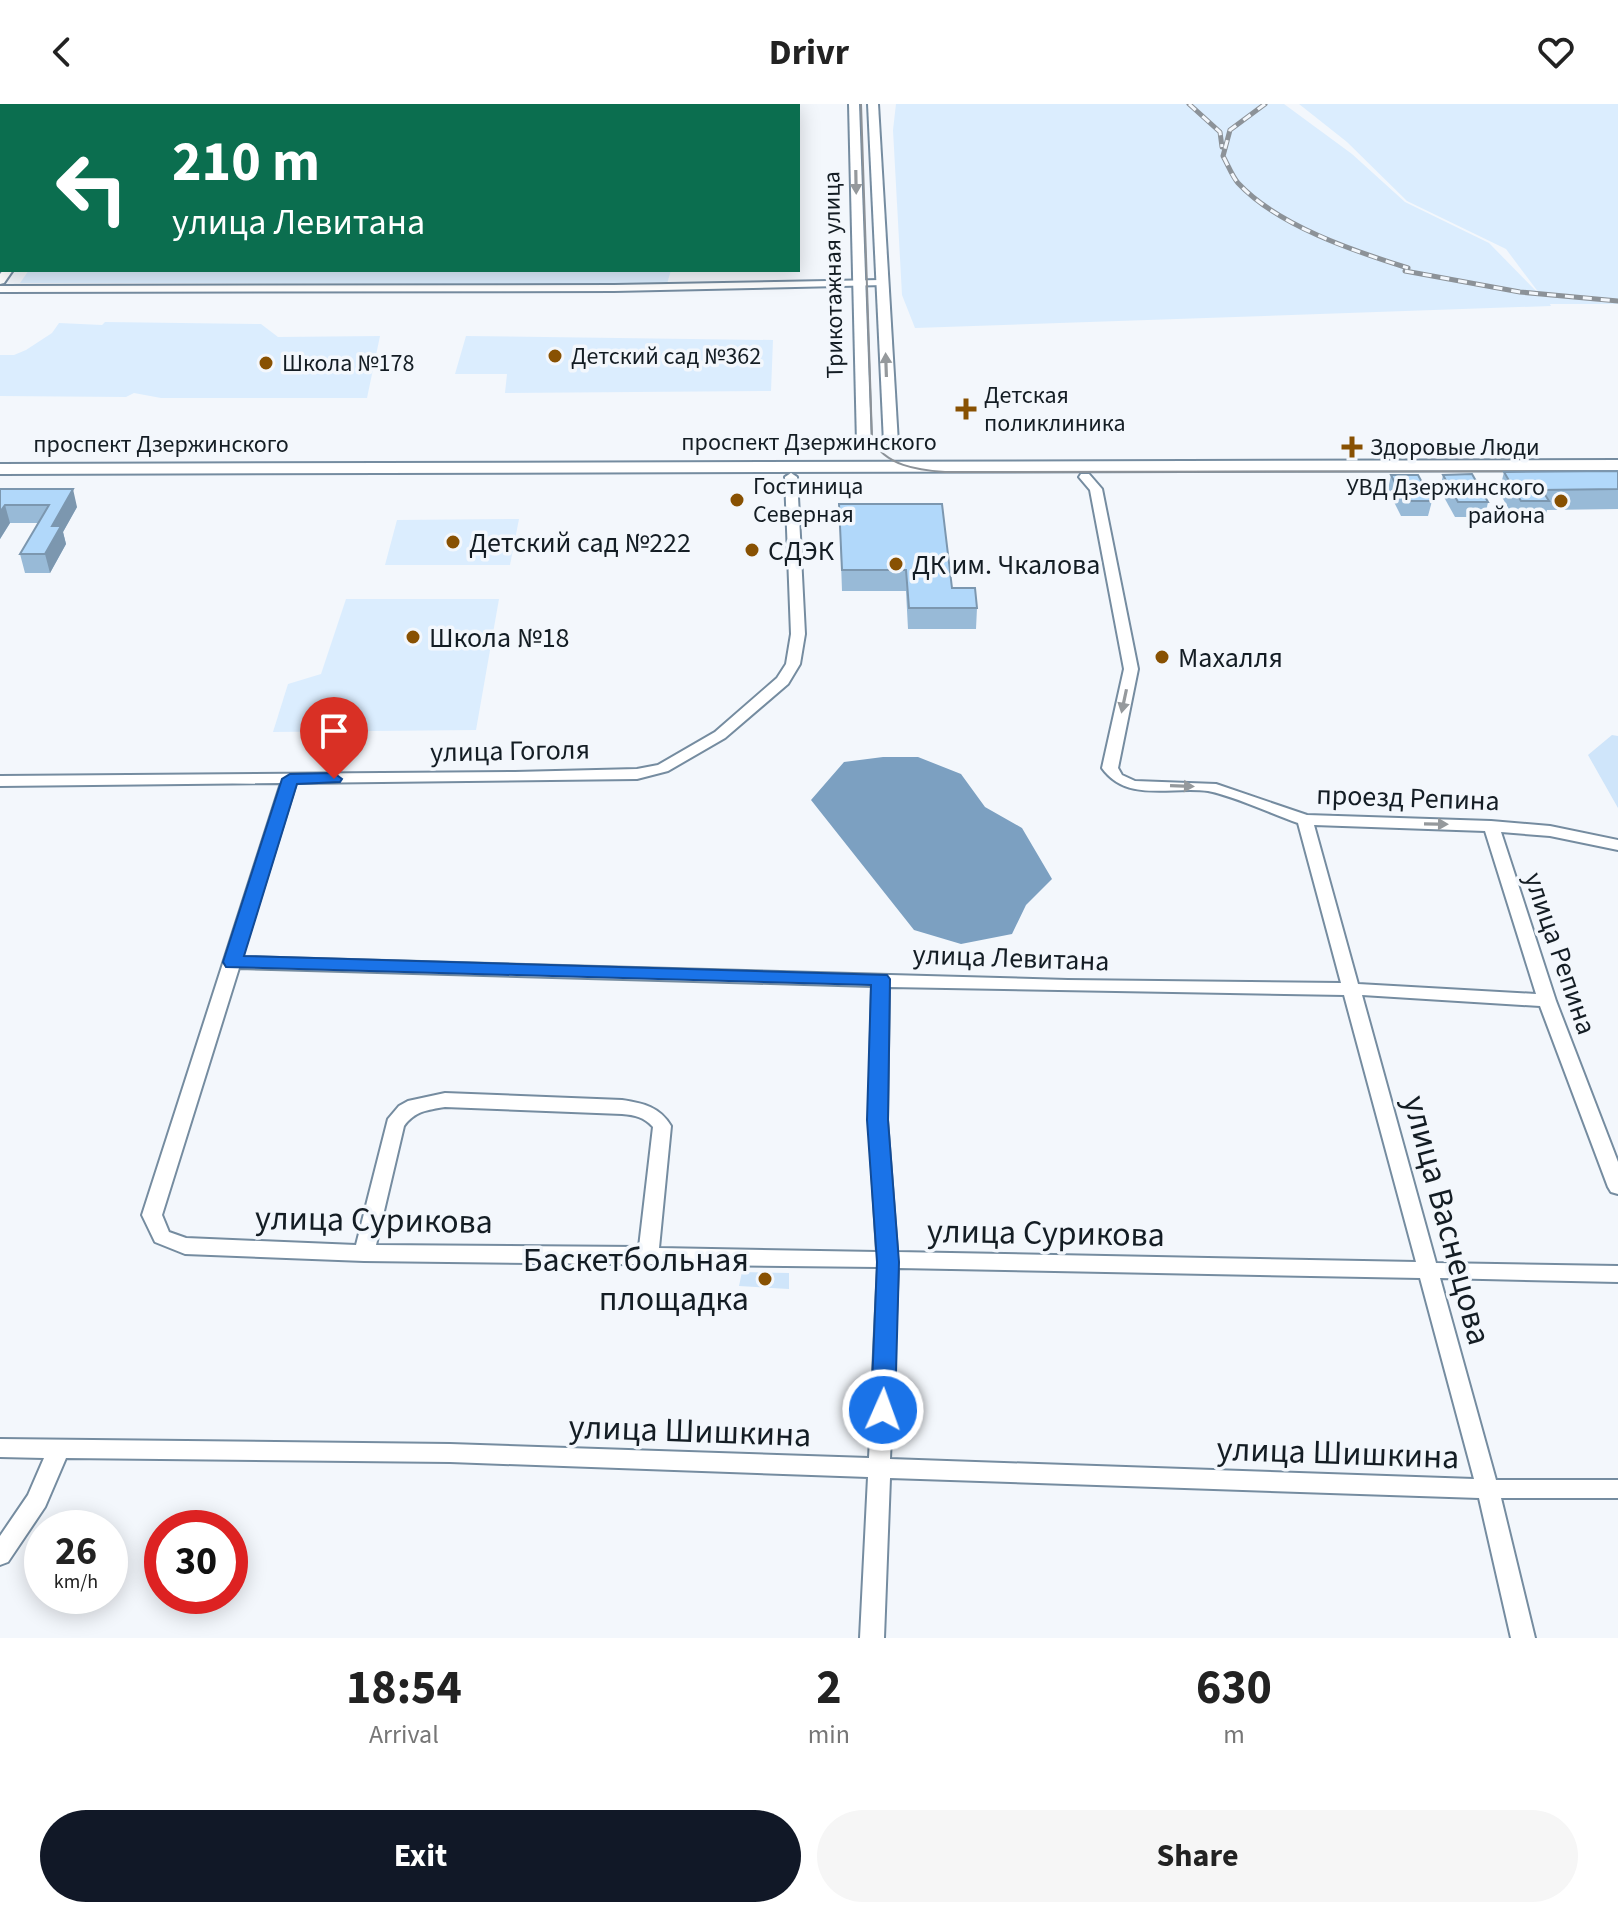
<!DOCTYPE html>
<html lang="en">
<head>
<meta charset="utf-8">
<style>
  :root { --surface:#fff; --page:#f6f6f6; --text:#222; --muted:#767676; --accent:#111827 }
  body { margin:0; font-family:"Source Sans 3",sans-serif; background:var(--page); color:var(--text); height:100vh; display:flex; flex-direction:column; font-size:30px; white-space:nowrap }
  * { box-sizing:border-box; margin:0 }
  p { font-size:26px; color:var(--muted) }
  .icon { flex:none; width:44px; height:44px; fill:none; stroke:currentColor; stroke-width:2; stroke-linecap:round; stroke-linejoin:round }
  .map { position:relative; height:1534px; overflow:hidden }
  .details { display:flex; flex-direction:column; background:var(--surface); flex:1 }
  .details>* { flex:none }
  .top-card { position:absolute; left:0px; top:0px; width:800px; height:168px; box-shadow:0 4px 20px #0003; background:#0b6e4f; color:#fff; overflow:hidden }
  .speed { position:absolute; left:24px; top:1406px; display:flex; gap:16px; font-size:40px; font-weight:700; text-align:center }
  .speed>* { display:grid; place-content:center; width:104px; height:104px; border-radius:50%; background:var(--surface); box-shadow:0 4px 20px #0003; line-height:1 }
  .speed small { font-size:20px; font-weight:400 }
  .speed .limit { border:12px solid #d22; background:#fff; color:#111 }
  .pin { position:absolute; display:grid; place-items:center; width:68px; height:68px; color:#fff; margin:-82px -34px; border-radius:50% 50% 50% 0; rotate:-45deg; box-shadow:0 0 8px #0007 }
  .pin .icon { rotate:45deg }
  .me { position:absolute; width:88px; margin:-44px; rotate:2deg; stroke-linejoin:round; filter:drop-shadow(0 0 6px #0008) }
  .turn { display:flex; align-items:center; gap:28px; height:168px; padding:0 40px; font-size:36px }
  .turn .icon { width:104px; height:104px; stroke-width:2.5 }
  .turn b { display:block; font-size:56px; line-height:68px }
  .eta { display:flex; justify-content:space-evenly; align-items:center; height:136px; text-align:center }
  .eta b { font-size:48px; font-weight:700; line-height:56px }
  .cta { display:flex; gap:16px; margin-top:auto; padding:16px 40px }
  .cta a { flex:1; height:92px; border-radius:48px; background:var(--accent); color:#fff; font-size:32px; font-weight:700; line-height:92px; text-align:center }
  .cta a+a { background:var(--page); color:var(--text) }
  header { display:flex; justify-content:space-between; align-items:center; height:104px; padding:0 40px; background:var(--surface); font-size:36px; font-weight:700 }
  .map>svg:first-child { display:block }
</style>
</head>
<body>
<header><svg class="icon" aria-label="back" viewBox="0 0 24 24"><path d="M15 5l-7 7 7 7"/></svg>Drivr<svg class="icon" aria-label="heart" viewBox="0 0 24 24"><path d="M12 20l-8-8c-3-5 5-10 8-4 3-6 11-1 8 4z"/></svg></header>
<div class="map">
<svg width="1618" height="1534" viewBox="0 0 1618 1534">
  <rect width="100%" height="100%" fill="#f3f7fc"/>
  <!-- built -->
  <g fill="#dbedfe">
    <path d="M896,0H1284L1352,50L1405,98L1489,139L1542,193L1506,145L1407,97L1347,38L1299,0H1618V200H1550L1551,202L915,224L902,191L893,26Z"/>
    <path d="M29,166H671L667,180L20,179Z"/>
    <path d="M105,218L261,220L278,233L380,232L367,294H161L134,289L126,293L0,292V251H14L26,246L52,229L59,219L102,221Z"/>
    <path d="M466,232L773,236L771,287L505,289L507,270H455Z"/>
    <path d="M519,415L510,461H385L397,416Z"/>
    <path d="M346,495H499L476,626L273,628L288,580L321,570Z"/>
  </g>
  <!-- green -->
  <g fill="#cfe5fa">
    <path d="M1612,631L1618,632V704L1588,651Z"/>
    <path d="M742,1168L789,1169V1185L739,1182Z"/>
  </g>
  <!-- water -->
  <path fill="#7ca0c1" d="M883,653H918L961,670L985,703L1022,724L1052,775L1026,801L1012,830L961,840L914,826L811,696L844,658Z"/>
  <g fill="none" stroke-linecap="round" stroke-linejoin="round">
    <defs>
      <g id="minor">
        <path d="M3,166H13L4,179L0,180V170Z"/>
        <path d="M881,176L886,179L885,181L614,187L0,188V182L614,181Z"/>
        <path d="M791,369L797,373L805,530L800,560L788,580L725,634L668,667L637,675L296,679L242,853L1068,876L1341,879L1298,719C1272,710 1234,692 1208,687C1171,682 1127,699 1102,664L1124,565L1090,386L1079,373L1081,370H1089L1102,385L1138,565L1118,664L1122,671L1135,677L1216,680L1307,711L1491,717L1550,722L1618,736V746L1550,732L1501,728L1556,897L1618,1058V1090L1611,1088L1608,1083L1540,902L1362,891L1436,1159L1618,1162V1178L1440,1174L1496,1376H1618V1394H1501L1535,1534H1511L1479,1394L890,1374L884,1534H860L868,1373L450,1358L66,1354L45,1403L8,1458L0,1461V1432L28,1391L44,1354L0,1353V1335L450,1340L869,1354L878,1163L364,1157L185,1150L155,1138L142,1111L281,679L0,682V672L515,668L637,665L658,661L715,628L777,574L786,560L791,530L785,373ZM1314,721L1485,727L1536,890L1358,880ZM239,864L872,882L869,1016L877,1148L659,1144L671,1022C660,1003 643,999 622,996L445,989L408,997L399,1002L388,1015L356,1141L186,1134L169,1128L162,1111ZM889,883L1344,891L1416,1158L897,1148L887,1016ZM445,1003L622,1010C635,1011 644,1013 653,1023L639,1143L376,1141L404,1022C415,1007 427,1006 445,1003ZM898,1164L1420,1174L1474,1375L890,1355Z"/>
      </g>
      <g id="major">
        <path d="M849,0H859L871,340L864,344L857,340Z"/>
        <path d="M868,0H878L898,339L891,343L884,339Z"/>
        <path d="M1618,356V366L0,370V360Z"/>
      </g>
    </defs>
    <!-- minor casing -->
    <use href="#minor" stroke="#758ca0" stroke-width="4"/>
    <!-- major casing -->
    <use href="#major" stroke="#758ca0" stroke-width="4"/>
    <!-- minor -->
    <use href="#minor" fill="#fff" fill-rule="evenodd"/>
    <!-- major -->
    <use href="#major" fill="#fff" fill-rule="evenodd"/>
    <!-- tram -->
    <path stroke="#8c9298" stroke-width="2" d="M861,0L872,335C885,362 918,366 945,368L1618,367"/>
    <defs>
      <g id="rail">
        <path d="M1189,0L1220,28L1222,43"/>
        <path d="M1265,0L1230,26L1223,52C1228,61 1232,72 1238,79C1278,122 1354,147 1408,164"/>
        <path d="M1405,167L1520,188L1618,197"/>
      </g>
    </defs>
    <!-- rail casing -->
    <use href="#rail" stroke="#8c9298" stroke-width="5"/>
    <!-- rail -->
    <use href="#rail" stroke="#f3f7fc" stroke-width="3" stroke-dasharray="9" stroke-linecap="butt"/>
  </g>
  <!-- wall -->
  <g fill="#98bad7">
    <path d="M1618,367V405L1547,406L1544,417H1516L1499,388L1504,368Z"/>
    <path d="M1391,371L1432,397L1428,412H1401L1388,386Z"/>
    <path d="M1443,371L1488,398L1485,413H1455L1440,386Z"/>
    <path d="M0,385L77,403L63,428L66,440L50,469H25L20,450L39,419H10L0,435Z"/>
    <path d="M839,400L952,484L977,504L976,525H908L906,487H842Z"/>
  </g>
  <!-- shaded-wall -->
  <g fill="#7c97af">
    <path d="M73,385L77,403L63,428L66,440L50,469L45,450L52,422Z"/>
    <path d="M5,401L10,419L0,435V408Z"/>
  </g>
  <!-- building -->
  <g fill="#b1d8fa" stroke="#7c97af" stroke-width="2">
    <path d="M1618,367V385L1542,386L1549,397H1521L1504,368Z"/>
    <path d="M1472,370L1488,398H1458L1443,371Z"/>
    <path d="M1391,371H1418L1432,397H1404Z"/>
    <path d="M0,385H73L52,422H61L45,450H20L49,401H5L0,408Z"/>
    <path d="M839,400H942L952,484H975L977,504H909L906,466H842Z"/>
  </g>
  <!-- one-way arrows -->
  <defs><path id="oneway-solid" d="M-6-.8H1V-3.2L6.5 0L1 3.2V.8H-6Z" transform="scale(2)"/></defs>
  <g fill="#95999c">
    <use href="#oneway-solid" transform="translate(856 78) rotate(89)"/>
    <use href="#oneway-solid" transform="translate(886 261) rotate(-92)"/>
    <use href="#oneway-solid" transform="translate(1124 597) rotate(102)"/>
    <use href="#oneway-solid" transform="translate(1182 682) rotate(2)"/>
    <use href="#oneway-solid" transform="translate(1436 720) rotate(1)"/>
  </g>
  <!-- route -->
  <path fill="#1a73e8" stroke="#114b97" stroke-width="2" d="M334,669L342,675L340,678L297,680L244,852L887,871L890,875L888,1016L899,1158L895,1306L892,1313L883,1316L874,1313L871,1306L877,1158L867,1016L871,881L226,863L223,858L282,675L290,670Z"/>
  <!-- markers -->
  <g fill="#885102" stroke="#f3f7fc" stroke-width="3">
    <circle cx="555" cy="252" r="8"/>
    <circle cx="266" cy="259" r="8"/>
    <path d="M962 293h8v8h8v8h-8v8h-8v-8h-8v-8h8z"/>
    <path d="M1348 331h8v8h8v8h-8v8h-8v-8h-8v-8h8z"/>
    <circle cx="737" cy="396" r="8"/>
    <circle cx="1561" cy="397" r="8"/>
    <circle cx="453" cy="438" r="8"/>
    <circle cx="752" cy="446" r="8"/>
    <circle cx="896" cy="460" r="8"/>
    <circle cx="413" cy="533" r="8"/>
    <circle cx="1162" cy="553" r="8"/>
    <circle cx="765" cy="1175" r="8"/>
  </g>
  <g text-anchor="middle" stroke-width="7" stroke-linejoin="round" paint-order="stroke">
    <!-- far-street labels -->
    <g font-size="24" fill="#141d24" stroke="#f3f7fc">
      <text transform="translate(833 171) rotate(-91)" y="8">Трикотажная улица</text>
      <text x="809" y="346">проспект Дзержинского</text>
      <text x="161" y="348">проспект Дзержинского</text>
    </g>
    <!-- far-poi labels -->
    <g font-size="24" fill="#141d24" stroke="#f3f7fc" text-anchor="start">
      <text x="571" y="260">Детский сад №362</text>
      <text x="282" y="267">Школа №178</text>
      <text x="984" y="299">Детская<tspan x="984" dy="28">поликлиника</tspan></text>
      <text x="1370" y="351">Здоровые Люди</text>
      <text x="753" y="390">Гостиница<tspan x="753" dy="28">Северная</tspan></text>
      <text x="1545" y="391" text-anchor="end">УВД Дзержинского<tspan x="1545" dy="28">района</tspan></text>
    </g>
    <!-- poi labels -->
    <g font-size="28" fill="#141d24" stroke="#f3f7fc" text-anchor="start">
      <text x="469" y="448">Детский сад №222</text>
      <text x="768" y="456">СДЭК</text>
      <text x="912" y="470">ДК им. Чкалова</text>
      <text x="429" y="543">Школа №18</text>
      <text x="1178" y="563">Махалля</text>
    </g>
    <!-- street labels -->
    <g font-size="28" fill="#141d24" stroke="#f3f7fc">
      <text transform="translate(510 646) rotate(-1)" y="10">улица Гоголя</text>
      <text transform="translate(1408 693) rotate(2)" y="10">проезд Репина</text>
      <text transform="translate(1561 849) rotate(71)" y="10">улица Репина</text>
      <text transform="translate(1011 853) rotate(2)" y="10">улица Левитана</text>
    </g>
    <!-- near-street labels -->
    <g font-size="34" fill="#141d24" stroke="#f3f7fc">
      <text transform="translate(374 1115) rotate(1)" y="12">улица Сурикова</text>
      <text transform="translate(1448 1116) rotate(75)" y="12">улица Васнецова</text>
      <text transform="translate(1046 1128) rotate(1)" y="12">улица Сурикова</text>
      <text transform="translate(690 1326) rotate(2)" y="12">улица Шишкина</text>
      <text transform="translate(1338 1348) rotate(2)" y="12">улица Шишкина</text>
    </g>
    <!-- near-poi labels -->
    <g font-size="34" fill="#141d24" stroke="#f3f7fc" text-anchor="end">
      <text x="749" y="1167">Баскетбольная<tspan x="749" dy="39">площадка</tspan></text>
    </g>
  </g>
</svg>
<div class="speed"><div>26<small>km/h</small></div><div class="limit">30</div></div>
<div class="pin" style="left:334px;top:675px;background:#d93025"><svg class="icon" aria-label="arrive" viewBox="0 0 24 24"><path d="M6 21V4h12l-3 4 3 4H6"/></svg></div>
<svg class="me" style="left:883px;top:1306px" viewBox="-20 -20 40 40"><circle r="17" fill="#1a73e8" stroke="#fff" stroke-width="3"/><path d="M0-11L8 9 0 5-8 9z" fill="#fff"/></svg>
<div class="top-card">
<div class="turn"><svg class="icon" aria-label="left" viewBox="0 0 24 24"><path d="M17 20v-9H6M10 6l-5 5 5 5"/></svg><div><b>210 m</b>улица Левитана</div></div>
</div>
</div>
<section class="details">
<div class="eta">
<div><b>18:54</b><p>Arrival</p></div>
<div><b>2</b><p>min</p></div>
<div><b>630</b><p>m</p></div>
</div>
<div class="cta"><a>Exit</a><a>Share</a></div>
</section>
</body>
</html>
